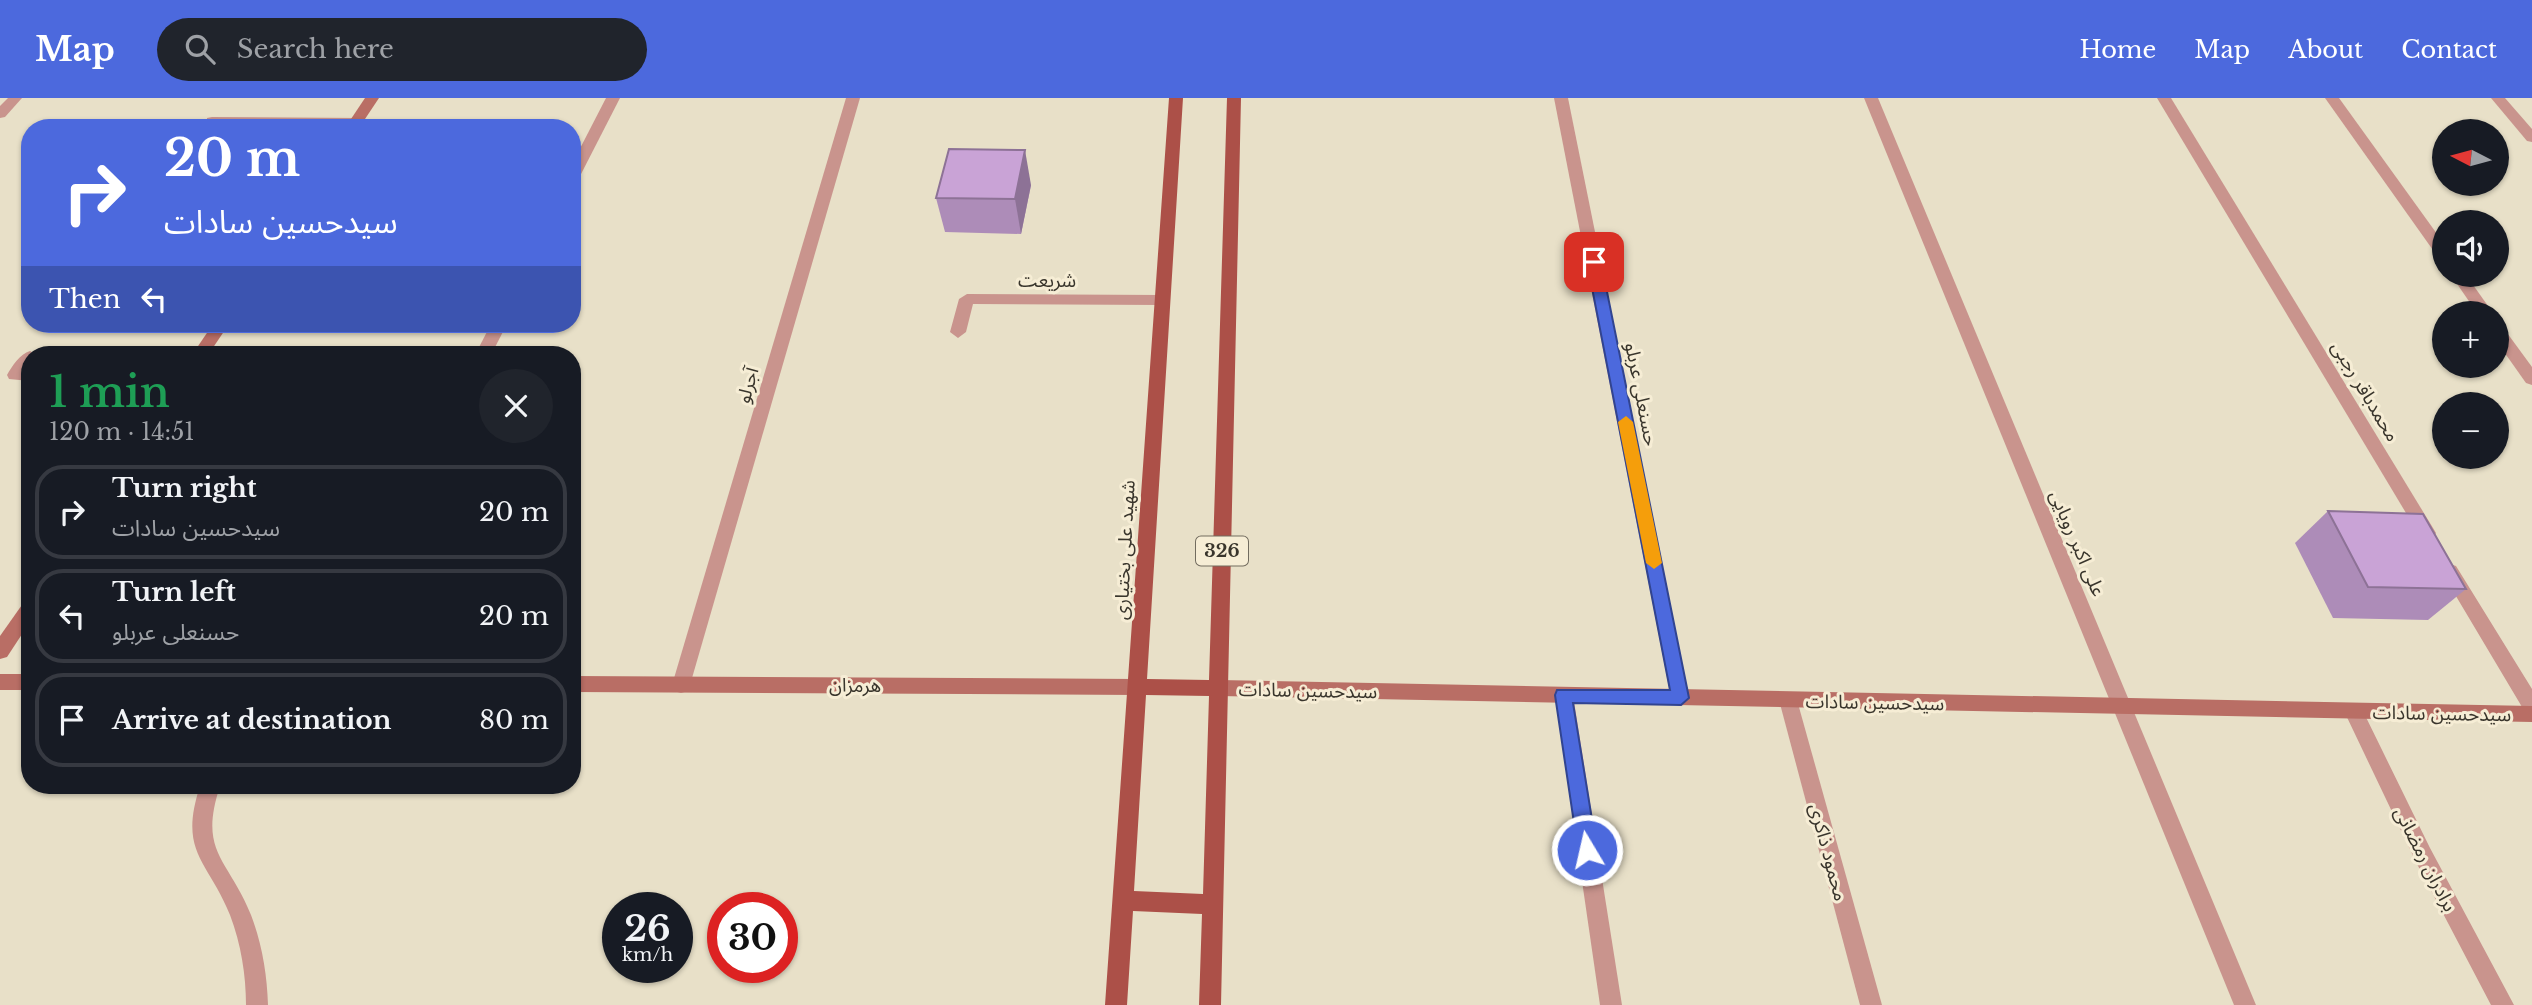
<!DOCTYPE html>
<html lang="en">
<head>
<meta charset="utf-8">
<style>
  :root { --surface:#171b24; --page:#20242c; --text:#f1f3f6; --muted:#9ea1a6; --line:#363941; --accent:#4c69dd }
  body { margin:0; font-family:"Libre Baskerville","Noto Sans Arabic",serif; background:var(--page); color:var(--text); height:100vh; display:flex; flex-direction:column; font-size:26px; white-space:nowrap }
  * { box-sizing:border-box; margin:0 }
  p { font-size:23px; color:var(--muted) }
  .icon { flex:none; width:38px; height:38px; fill:none; stroke:currentColor; stroke-width:2; stroke-linecap:round; stroke-linejoin:round }
  .map { position:relative; flex:1; overflow:hidden }
  .panel { position:absolute; left:21px; top:248px; width:560px; height:448px; display:flex; flex-direction:column; background:var(--surface); border-radius:28px; box-shadow:0 2px 5px #0004 }
  .panel>* { flex:none }
  .hud { position:absolute; left:21px; top:21px; width:560px; height:214px; border-radius:28px; box-shadow:0 2px 5px #0004; background:#4c69dd; color:#fff; overflow:hidden }
  .needle { width:46px; rotate:276deg }
  .buttons { position:absolute; left:2432px; top:21px; display:grid; gap:14px }
  .buttons a { display:grid; place-items:center; width:77px; height:77px; border-radius:50%; background:var(--surface); box-shadow:0 2px 5px #0004; font-size:35px }
  .speed { position:absolute; left:602px; top:794px; display:flex; gap:14px; font-size:35px; font-weight:700; text-align:center }
  .speed>* { display:grid; place-content:center; width:91px; height:91px; border-radius:50%; background:var(--surface); box-shadow:0 2px 5px #0004; line-height:1 }
  .speed small { font-size:18px; font-weight:400 }
  .speed .limit { border:10px solid #d22; background:#fff; color:#111 }
  .pin { position:absolute; display:grid; place-items:center; width:60px; height:60px; color:#fff; margin:-30px; border-radius:14px; box-shadow:0 4px 10px #0006 }
  .me { position:absolute; width:77px; margin:-38px; rotate:351deg; stroke-linejoin:round; filter:drop-shadow(0 0 5px #0008) }
  .turn { display:flex; align-items:center; gap:24px; height:147px; padding:0 28px; font-size:32px }
  .turn .icon { width:91px; height:91px; stroke-width:2.5 }
  .turn b { display:block; font-size:49px; line-height:60px }
  .then { display:flex; align-items:center; height:66px; padding:0 28px; background:#0003; gap:14px; font-size:26px }
  .round { display:grid; place-items:center; flex:none; width:74px; height:74px; border-radius:37px; background:var(--page) }
  .overview { display:flex; align-items:center; justify-content:space-between; height:119px; padding:0 28px }
  h1 { font-size:42px; font-weight:600; line-height:52px; color:#1e9e55 }
  ul { padding:0; list-style:none }
  li { display:flex; align-items:center; gap:21px; height:94px; margin:0 14px 10px; padding:0 14px; border:4px solid var(--line); border-radius:28px }
  li div { flex:1 }
  li b { display:block; font-size:26px }
  li em { font-style:normal }
  header { display:flex; align-items:center; gap:42px; box-sizing:border-box; height:98px; padding:0 35px; background:var(--accent); color:#fff }
  header strong { font-size:33px }
  nav { display:flex; gap:38px; margin-inline-start:auto; font-size:24px }
  .search { width:490px; height:63px; background:var(--page); display:flex; align-items:center; gap:18px; box-sizing:border-box; padding:0 24px; border-radius:38px; color:var(--muted); font-size:26px }
  .map>svg:first-child { display:block }
</style>
</head>
<body>
<header>
<strong>Map</strong>
<div class="search"><svg class="icon" aria-label="search" viewBox="0 0 24 24"><circle cx="10" cy="10" r="6"/><path d="M15 15l6 6"/></svg>Search here</div>
<nav><a>Home</a><a>Map</a><a>About</a><a>Contact</a></nav>
</header>
<div class="map">
<svg width="2532" height="907" viewBox="0 0 2532 907">
  <rect width="100%" height="100%" fill="#e8e0c8"/>
  <g fill="none" stroke-linecap="round" stroke-linejoin="round">
    <!-- service -->
    <g fill="#c9948d" fill-rule="evenodd">
      <path d="M967,196L1162,197L1170,202L1162,207L973,206L966,234L958,240L950,234L959,201Z"/>
      <path d="M200,688H220C198,755 228,760 251,817C262,846 267,876 268,907H246C246,877 241,846 230,817C208,762 178,755 200,688Z"/>
    </g>
    <!-- minor -->
    <g fill="#c9948d" fill-rule="evenodd">
      <path d="M8,0H22L5,19L0,20V8Z"/>
      <path d="M606,0H620L579,80L572,85V66Z"/>
      <path d="M846,0H860L690,587L688,593L681,595L674,593L672,587Z"/>
      <path d="M1554,0H1568L1689,600L1687,606L1680,608L1673,606L1671,600Z"/>
      <path d="M1864,0H1878L2256,907H2234Z"/>
      <path d="M2157,0H2171L2433,430L2436,435L2433,440H2421Z"/>
      <path d="M2325,0H2339L2445,147V163L2440,162Z"/>
      <path d="M2491,0H2505L2532,31V44L2527,43Z"/>
      <path d="M212,19L356,20L363,24L356,28L207,26V20Z"/>
      <path d="M2451,177H2466L2493,215H2477Z"/>
      <path d="M491,226H507L491,257H475Z"/>
      <path d="M2497,227L2502,228L2532,269V287L2526,285L2497,244Z"/>
      <path d="M30,253L37,257H30V283L9,281L7,277C12,268 20,256 30,253Z"/>
      <path d="M2450,466L2456,468L2532,591V616L2525,614L2444,478L2441,473L2444,468Z"/>
      <path d="M1564,589L1571,591L1573,597L1622,907H1600L1555,597L1557,591Z"/>
      <path d="M1788,594L1795,596L1797,602L1882,907H1860L1779,602L1781,596Z"/>
      <path d="M2353,605L2360,607L2430,750L2514,907H2491L2416,764L2344,613L2346,607Z"/>
    </g>
    <!-- secondary -->
    <g fill="#b96e65" fill-rule="evenodd">
      <path d="M365,0H379L359,30H345Z"/>
      <path d="M213,226H229L208,257H192Z"/>
      <path d="M30,502V524L7,559L0,561V538L24,504Z"/>
      <rect x="0" y="576" width="30" height="16"/>
      <path d="M572,578L1138,581L1145,583L1147,589L1145,595L1138,597L572,594Z"/>
      <path d="M1219,582L2532,608V624L1219,598L1212,596L1210,590L1212,584Z"/>
    </g>
    <!-- primary -->
    <path fill="#ac5048" fill-rule="evenodd" d="M1169,0H1183L1147,581L1209,582L1227,0H1241L1221,907H1199L1202,816L1133,813L1127,907H1105ZM1146,597L1209,598L1203,796L1134,793Z"/>
  </g>
  <!-- wall -->
  <g fill="#ad8cb8">
    <path d="M1031,87L1021,136L945,134L936,100Z"/>
    <path d="M2328,413L2466,491L2428,522L2333,520L2295,445Z"/>
  </g>
  <!-- shaded-wall -->
  <path fill="#8d7296" d="M1025,52L1031,87L1021,136L1015,101Z"/>
  <!-- building -->
  <g fill="#c9a3d6" stroke="#8d7296" stroke-width="2">
    <path d="M949,51L1025,52L1015,101L936,100Z"/>
    <path d="M2328,413L2423,416L2466,491L2368,489Z"/>
  </g>
  <!-- route -->
  <path fill="#4c69dd" stroke="#314490" stroke-width="2" d="M1594,159L1601,164L1689,600L1681,607L1573,605L1597,752L1594,758L1587,761L1581,758L1578,752L1555,597L1557,592H1670L1587,164Z"/>
  <!-- slow -->
  <path fill="#f59e0b" d="M1626,318L1633,324L1662,465L1654,471L1646,465L1618,324Z"/>
  <g text-anchor="middle" stroke-width="6" stroke-linejoin="round" paint-order="stroke">
    <!-- shield labels -->
    <rect fill="#f6edd5" stroke="#726c5f" stroke-width="2" x="1196" y="438.5" width="52" height="29" rx="5"/>
    <g font-size="18" font-weight="bold" fill="#39352c">
      <text x="1222" y="459">326</text>
    </g>
    <!-- street labels -->
    <g font-size="19" fill="#39352c" stroke="#f6edd5">
      <text x="1047" y="189">شریعت</text>
      <text transform="translate(747 287) rotate(-74)" y="7">آجرلو</text>
      <text transform="translate(2366 293) rotate(59)" y="7">محمدباقر رجبی</text>
      <text transform="translate(1642 296) rotate(79)" y="7">حسنعلی عربلو</text>
      <text transform="translate(2078 445) rotate(67)" y="7">علی اکبر رویایی</text>
      <text transform="translate(1124 452) rotate(-87)" y="7">شهید علی بختیاری</text>
      <text x="855" y="594">هرمزان</text>
      <text transform="translate(1308 592) rotate(1)" y="7">سیدحسین سادات</text>
      <text transform="translate(1875 604) rotate(1)" y="7">سیدحسین سادات</text>
      <text transform="translate(2442 615) rotate(1)" y="7">سیدحسین سادات</text>
      <text transform="translate(1829 754) rotate(75)" y="7">محمود ذاکری</text>
      <text transform="translate(2426 761) rotate(63)" y="7">برادران رمضانی</text>
    </g>
  </g>
</svg>
<div class="buttons">
<a><svg class="needle" viewBox="-14 -14 28 28"><path d="M0-13l5 13h-10z" fill="#e53935"/><path d="M0 13l5-13h-10z" fill="#9ea1a6"/></svg></a>
<a><svg class="icon" aria-label="sound" viewBox="0 0 24 24"><path d="M4 9h4l5-4v14l-5-4H4zM17 9q2 3 0 6"/></svg></a>
<a>+</a>
<a>−</a>
</div>
<div class="speed"><div>26<small>km/h</small></div><div class="limit">30</div></div>
<div class="pin" style="left:1594px;top:164px;background:#d93025"><svg class="icon" aria-label="arrive" viewBox="0 0 24 24"><path d="M6 21V4h12l-3 4 3 4H6"/></svg></div>
<svg class="me" style="left:1587px;top:752px" viewBox="-20 -20 40 40"><circle r="17" fill="#4c69dd" stroke="#fff" stroke-width="3"/><path d="M0-11L8 9 0 5-8 9z" fill="#fff"/></svg>
<div class="hud">
<div class="turn"><svg class="icon" aria-label="right" viewBox="0 0 24 24"><path d="M7 20v-9h11M14 6l5 5-5 5"/></svg><div><b>20 m</b>سیدحسین سادات</div></div>
<div class="then">Then<svg class="icon" aria-label="left" viewBox="0 0 24 24"><path d="M17 20v-9H6M10 6l-5 5 5 5"/></svg></div>
</div>
<section class="panel">
<div class="overview"><div><h1>1 min</h1><p>120 m · 14:51</p></div><a class="round"><svg class="icon" aria-label="close" viewBox="0 0 24 24"><path d="M6 6l12 12M18 6L6 18"/></svg></a></div>
<ul>
<li><svg class="icon" aria-label="right" viewBox="0 0 24 24"><path d="M7 20v-9h11M14 6l5 5-5 5"/></svg><div><b>Turn right</b><p>سیدحسین سادات</p></div><em>20 m</em></li>
<li><svg class="icon" aria-label="left" viewBox="0 0 24 24"><path d="M17 20v-9H6M10 6l-5 5 5 5"/></svg><div><b>Turn left</b><p>حسنعلی عربلو</p></div><em>20 m</em></li>
<li><svg class="icon" aria-label="arrive" viewBox="0 0 24 24"><path d="M6 21V4h12l-3 4 3 4H6"/></svg><div><b>Arrive at destination</b></div><em>80 m</em></li>
</ul>
</section>
</div>
</body>
</html>
